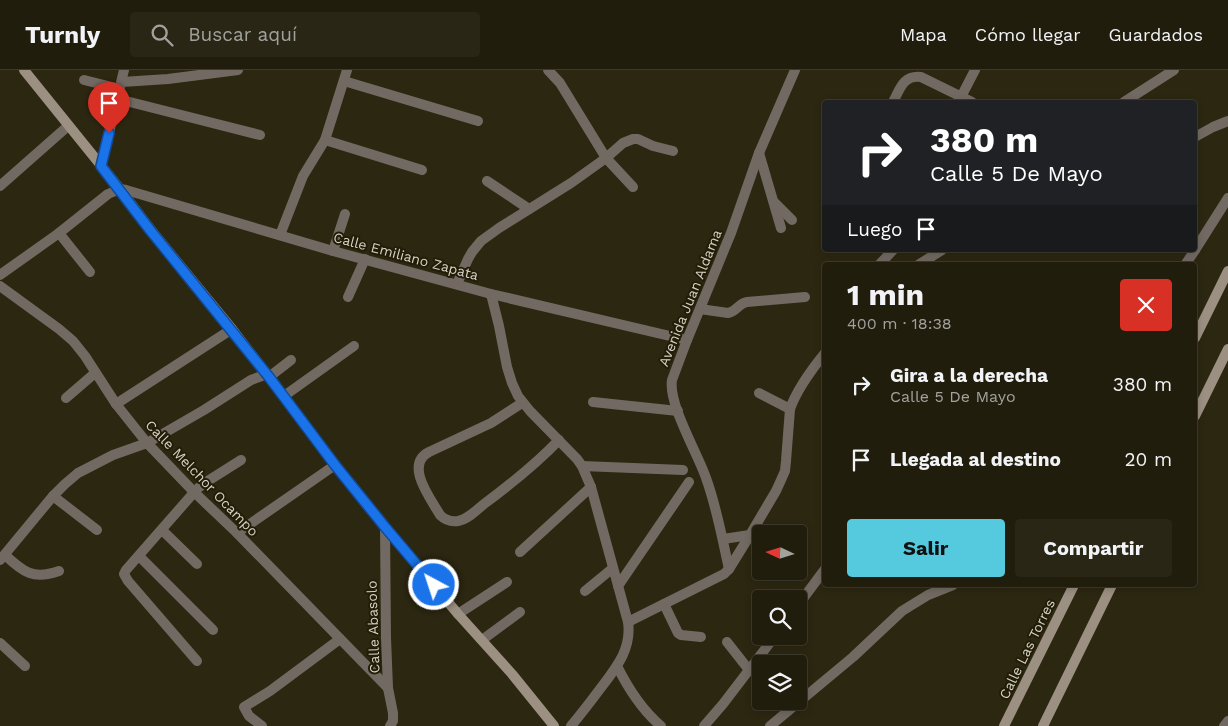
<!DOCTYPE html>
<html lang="es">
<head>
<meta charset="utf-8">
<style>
  :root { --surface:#211d0d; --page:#292616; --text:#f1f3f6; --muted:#a2a29d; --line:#3e3b2e; --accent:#55cadf }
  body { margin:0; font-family:"Work Sans",sans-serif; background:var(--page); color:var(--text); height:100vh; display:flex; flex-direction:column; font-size:19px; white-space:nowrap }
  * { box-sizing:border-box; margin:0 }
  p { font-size:16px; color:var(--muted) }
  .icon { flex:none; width:28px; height:28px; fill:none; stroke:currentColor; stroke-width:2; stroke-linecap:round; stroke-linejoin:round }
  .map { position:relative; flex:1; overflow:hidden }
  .sheet { position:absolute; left:822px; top:192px; width:375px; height:325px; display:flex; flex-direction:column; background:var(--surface); border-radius:5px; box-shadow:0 2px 8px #0003,0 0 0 1px var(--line) }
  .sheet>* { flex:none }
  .hud { position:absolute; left:822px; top:30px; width:375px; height:152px; border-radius:5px; box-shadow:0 2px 8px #0003,0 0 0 1px var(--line); background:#202124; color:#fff; overflow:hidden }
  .needle { width:32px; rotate:274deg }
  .tools { position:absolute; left:752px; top:455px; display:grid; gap:10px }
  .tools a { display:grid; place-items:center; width:55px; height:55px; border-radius:5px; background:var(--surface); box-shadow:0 2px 8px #0003,0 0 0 1px var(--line); font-size:25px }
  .pin { position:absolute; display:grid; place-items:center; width:42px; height:42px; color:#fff; margin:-51px -21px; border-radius:50% 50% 50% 0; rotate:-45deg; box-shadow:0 0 5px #0007 }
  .pin .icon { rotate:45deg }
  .me { position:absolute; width:55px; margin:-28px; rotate:320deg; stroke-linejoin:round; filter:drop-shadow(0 0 4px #0008) }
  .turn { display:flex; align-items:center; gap:18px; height:105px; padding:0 25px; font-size:22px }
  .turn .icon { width:65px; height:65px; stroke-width:2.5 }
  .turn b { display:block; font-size:35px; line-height:42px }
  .then { display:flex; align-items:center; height:48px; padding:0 25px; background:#0003; gap:10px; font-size:19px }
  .round { display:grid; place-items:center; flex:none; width:52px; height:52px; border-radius:5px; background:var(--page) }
  .headline { display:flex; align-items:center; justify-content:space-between; height:85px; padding:0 25px }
  h1 { font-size:30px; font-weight:700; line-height:38px }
  .primary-button { display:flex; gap:10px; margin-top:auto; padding:10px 25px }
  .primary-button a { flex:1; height:58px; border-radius:5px; background:var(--accent); color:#111; font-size:20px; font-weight:700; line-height:58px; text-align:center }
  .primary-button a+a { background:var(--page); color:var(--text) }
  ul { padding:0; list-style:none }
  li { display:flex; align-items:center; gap:15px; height:75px; padding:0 25px }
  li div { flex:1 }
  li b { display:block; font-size:19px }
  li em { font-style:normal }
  header { display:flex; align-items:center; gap:30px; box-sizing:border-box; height:70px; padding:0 25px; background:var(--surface); border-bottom:1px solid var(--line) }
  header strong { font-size:24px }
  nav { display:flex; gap:28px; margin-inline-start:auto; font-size:18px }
  .search { width:350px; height:45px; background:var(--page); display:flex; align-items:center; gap:12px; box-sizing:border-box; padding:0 18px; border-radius:5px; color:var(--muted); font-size:19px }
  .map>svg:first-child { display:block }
</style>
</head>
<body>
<header>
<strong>Turnly</strong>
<div class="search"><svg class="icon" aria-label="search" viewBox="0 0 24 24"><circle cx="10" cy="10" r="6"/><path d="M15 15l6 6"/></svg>Buscar aquí</div>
<nav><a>Mapa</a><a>Cómo llegar</a><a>Guardados</a></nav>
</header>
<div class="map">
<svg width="1228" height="656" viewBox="0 0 1228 656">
  <rect width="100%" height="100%" fill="#2c2711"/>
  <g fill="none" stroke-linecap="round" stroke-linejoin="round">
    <!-- street -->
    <g stroke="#726a62" stroke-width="10">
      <path d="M548,0L560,13L606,88L633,117"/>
      <path d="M84,10L120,19"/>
      <path d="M344,11L478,51"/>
      <path d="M122,12L168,9L238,0"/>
      <path d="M961,27L975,0"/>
      <path d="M118,29L260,65"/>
      <path d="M893,32C900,19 903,5 921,7L972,32"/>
      <path d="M1124,32L1174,0"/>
      <path d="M1195,67L1213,57L1228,51"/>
      <path d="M325,70L422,100"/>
      <path d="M759,83L781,158"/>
      <path d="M101,96L124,0"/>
      <path d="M487,111L529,139"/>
      <path d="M0,116L68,56"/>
      <path d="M775,133L792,150"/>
      <path d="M59,163L90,202"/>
      <path d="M280,165L303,106L325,70L347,0"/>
      <path d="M1195,180L1228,128"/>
      <path d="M333,181L345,144"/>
      <path d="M879,195L893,180"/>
      <path d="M918,195L942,180"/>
      <path d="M1185,195L1195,180"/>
      <path d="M0,205L59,163L108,124L120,119L126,120L333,181L491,224L687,270"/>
      <path d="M457,214L468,189L472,182L481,171L499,158L571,113L606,88L623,73L633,69H638L653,76L673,81"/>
      <path d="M0,216L59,259L73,271L85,286L116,334L147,373L194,422L237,463L388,618"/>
      <path d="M491,224L499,256L507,297L512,313L518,326L530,341L577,389L582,396L591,417L628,552C632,579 616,598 600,619C591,631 581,644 571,656"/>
      <path d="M348,227L365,189"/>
      <path d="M700,239L728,243C736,242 739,233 747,232L805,227"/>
      <path d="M269,307L291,290"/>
      <path d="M759,323L790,339"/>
      <path d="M284,326L354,276"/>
      <path d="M66,328L95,303"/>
      <path d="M593,332L678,341"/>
      <path d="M522,333L491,353L429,382C404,395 431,429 440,445C445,450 451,452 458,451C468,449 477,440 484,434C511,414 536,394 559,370"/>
      <path d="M116,334L232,259"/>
      <path d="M582,396L683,400"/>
      <path d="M53,426L97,460"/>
      <path d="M385,457L386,568L388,618L393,643V651L390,656"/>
      <path d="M162,460L197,494"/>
      <path d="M237,463L335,395"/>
      <path d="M723,469L750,465"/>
      <path d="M520,482L591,417"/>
      <path d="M5,485C23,502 33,510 59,501"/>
      <path d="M139,486L213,560"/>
      <path d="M0,490L53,426L65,414L78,403L113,385L147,373L204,340L251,310L267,304"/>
      <path d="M729,499C722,468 717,438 706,408C698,384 668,334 672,310L687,270L731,163L759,83L795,0"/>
      <path d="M618,516L689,412"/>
      <path d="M585,521L613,498"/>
      <path d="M664,534L678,563L681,565L701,567"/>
      <path d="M799,534L825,499"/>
      <path d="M458,544L507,512"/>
      <path d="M628,552L724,504L729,499L750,465L776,421L781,410L785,401L786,391L790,339C797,319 812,299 825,283"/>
      <path d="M482,570L520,542"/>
      <path d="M727,572L749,600"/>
      <path d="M0,573L25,596"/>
      <path d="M197,591L128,511L124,504L126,500L197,419L203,414L241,390"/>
      <path d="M617,596C628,618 643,641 661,656"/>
      <path d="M262,656L249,646L244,637L270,621L340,569"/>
      <path d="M704,656L723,634L775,566"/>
      <path d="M770,656L853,587L902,541L928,525L953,515"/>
      <path d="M1224,656L1228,651"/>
    </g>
    <!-- secondary -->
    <g stroke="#9c9083" stroke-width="10">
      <path d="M24,0L120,119L151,160L232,259L269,307L335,395L385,457L458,544L512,604L554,656"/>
      <path d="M1195,268L1228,201"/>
      <path d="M1195,346L1228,279"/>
      <path d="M1004,656L1074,515"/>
      <path d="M1043,656L1112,515"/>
    </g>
  </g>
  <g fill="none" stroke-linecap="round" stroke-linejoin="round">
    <defs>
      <path id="route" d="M109,63L101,96L150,160L269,307L335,395L385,457L434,515"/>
    </defs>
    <!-- route casing -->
    <use href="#route" stroke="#114b97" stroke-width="12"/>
    <!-- route -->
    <use href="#route" stroke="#1a73e8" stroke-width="9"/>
  </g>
  <g text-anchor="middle" stroke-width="4" stroke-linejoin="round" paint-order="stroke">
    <!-- street labels -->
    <g font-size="14" fill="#d5d2c5" stroke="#231d08">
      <text transform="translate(406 186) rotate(15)" y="5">Calle Emiliano Zapata</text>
      <text transform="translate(690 228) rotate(-68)" y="5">Avenida Juan Aldama</text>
      <text transform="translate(202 408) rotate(46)" y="5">Calle Melchor Ocampo</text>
      <text transform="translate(373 557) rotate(-92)" y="5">Calle Abasolo</text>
      <text transform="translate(1027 579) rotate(-64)" y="5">Calle Las Torres</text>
    </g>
  </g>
</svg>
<div class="tools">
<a><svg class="needle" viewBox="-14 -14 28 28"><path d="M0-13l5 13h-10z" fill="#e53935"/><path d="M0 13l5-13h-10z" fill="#a2a29d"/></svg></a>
<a><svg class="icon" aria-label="search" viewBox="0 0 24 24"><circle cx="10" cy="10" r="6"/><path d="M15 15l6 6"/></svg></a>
<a><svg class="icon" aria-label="layers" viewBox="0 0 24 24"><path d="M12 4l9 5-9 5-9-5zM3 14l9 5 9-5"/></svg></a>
</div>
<div class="pin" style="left:109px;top:63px;background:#d93025"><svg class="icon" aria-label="arrive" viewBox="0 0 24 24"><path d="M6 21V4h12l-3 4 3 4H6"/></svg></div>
<svg class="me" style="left:434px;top:515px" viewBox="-20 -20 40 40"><circle r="17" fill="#1a73e8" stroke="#fff" stroke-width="3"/><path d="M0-11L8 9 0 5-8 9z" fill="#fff"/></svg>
<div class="hud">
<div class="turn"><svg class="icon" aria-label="right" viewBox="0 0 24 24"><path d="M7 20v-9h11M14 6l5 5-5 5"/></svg><div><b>380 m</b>Calle 5 De Mayo</div></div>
<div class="then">Luego<svg class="icon" aria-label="arrive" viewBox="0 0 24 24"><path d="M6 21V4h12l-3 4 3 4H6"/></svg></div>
</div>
<section class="sheet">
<div class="headline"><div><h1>1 min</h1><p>400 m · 18:38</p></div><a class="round" style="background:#d93025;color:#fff"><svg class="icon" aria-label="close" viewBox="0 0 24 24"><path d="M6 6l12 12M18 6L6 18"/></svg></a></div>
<ul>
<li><svg class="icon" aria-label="right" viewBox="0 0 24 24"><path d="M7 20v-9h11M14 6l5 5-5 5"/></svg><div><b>Gira a la derecha</b><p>Calle 5 De Mayo</p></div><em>380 m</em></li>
<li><svg class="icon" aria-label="arrive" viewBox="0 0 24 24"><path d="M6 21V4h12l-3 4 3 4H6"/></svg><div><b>Llegada al destino</b></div><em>20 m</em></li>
</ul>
<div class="primary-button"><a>Salir</a><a>Compartir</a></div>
</section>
</div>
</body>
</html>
